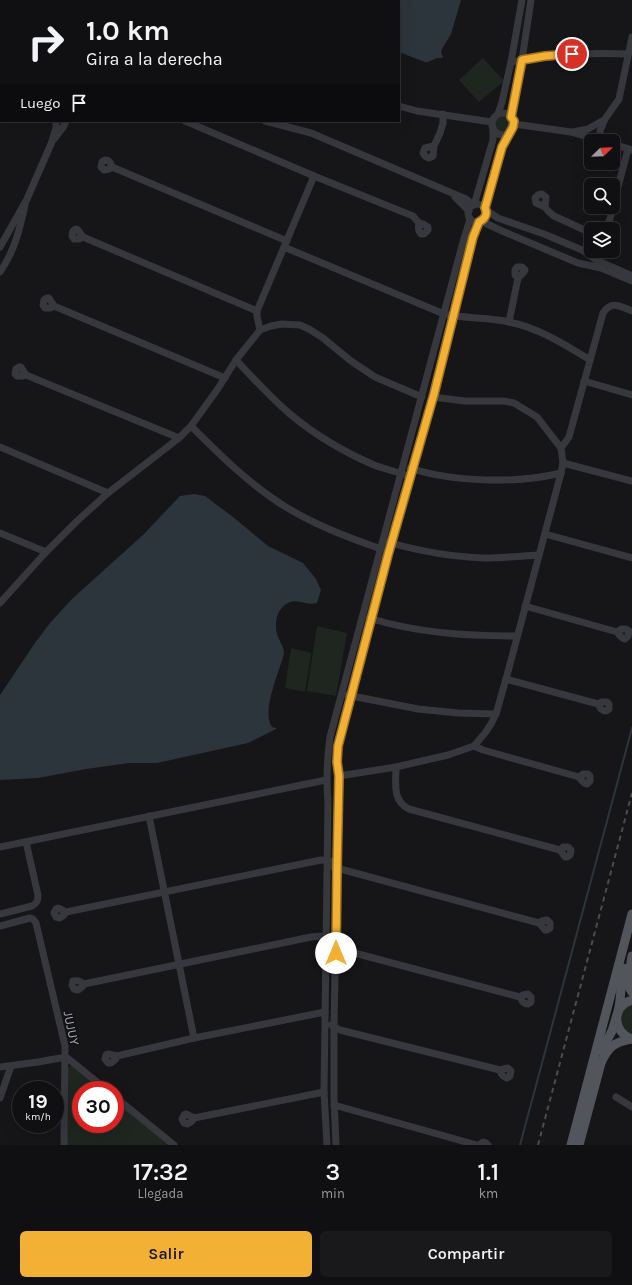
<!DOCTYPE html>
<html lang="es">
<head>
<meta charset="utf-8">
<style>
  :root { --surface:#101012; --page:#19191b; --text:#f1f3f6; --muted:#9c9d9f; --line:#303032; --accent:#f2b134 }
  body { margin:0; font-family:Karla,sans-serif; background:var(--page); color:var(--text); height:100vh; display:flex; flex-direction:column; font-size:15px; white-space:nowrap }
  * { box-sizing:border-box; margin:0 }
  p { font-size:13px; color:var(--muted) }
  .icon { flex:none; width:22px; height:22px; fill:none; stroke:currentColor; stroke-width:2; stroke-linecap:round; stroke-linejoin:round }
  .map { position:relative; height:1145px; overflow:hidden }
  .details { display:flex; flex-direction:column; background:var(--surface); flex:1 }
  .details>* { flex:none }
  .top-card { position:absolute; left:0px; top:0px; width:400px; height:122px; box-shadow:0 4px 16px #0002,0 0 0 1px var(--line); background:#101012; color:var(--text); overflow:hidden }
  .needle { width:26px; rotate:67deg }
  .fabs { position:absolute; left:584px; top:134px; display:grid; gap:8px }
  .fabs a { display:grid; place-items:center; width:36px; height:36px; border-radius:6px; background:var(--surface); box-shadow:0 4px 16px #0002,0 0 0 1px var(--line); font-size:20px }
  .speed { position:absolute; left:12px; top:1081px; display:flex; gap:8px; font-size:20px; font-weight:700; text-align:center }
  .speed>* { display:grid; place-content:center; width:52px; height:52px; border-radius:50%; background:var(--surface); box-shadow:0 4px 16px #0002,0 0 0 1px var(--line); line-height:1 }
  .speed small { font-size:10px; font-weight:400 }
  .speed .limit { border:6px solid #d22; background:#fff; color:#111 }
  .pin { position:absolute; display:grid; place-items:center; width:34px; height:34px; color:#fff; margin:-17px; border:2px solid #fff; border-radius:50%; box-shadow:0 1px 4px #0007 }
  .me { position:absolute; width:44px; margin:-22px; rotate:0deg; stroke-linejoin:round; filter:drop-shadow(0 0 3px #0008) }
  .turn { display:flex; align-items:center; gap:14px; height:84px; padding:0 20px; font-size:18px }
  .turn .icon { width:52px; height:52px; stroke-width:2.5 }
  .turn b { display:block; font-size:28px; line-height:34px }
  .then { display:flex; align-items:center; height:38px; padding:0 20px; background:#0003; gap:8px; font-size:15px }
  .eta { display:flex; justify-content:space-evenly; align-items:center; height:68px; text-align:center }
  .eta b { font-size:24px; font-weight:600; line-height:28px }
  .cta { display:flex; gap:8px; margin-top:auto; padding:8px 20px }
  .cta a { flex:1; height:46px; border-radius:6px; background:var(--accent); color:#111; font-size:16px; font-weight:600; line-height:46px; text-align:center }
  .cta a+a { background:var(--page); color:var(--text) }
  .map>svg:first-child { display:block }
</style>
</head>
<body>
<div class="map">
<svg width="632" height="1145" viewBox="0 0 632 1145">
  <rect width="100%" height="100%" fill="#161618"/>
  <!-- green -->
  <g fill="#1e261f">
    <path d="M483,58L504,81L479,102L459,80Z"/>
    <circle cx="503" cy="124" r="8"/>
    <path d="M317,626L347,633L336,696L307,691Z"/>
    <path d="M291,648L311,653L305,692L285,688Z"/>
    <path d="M632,1003V1036L621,1025C620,1012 621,1011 632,1003Z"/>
    <path d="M72,1065L104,1090H81V1124H115V1099L169,1145H67L68,1069L69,1067Z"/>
  </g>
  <!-- water -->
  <g fill="#2c353c">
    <path d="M280,0H461L451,34L442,49L441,52L443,57L442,58H437L428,62H425L399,52V1H282Z"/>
    <path d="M194,494L205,496L233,517L268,546L303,563L316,579L321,590L317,603C308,606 299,599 290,602C277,607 274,622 277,634C279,641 284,646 284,654C279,672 261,712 272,727L276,728V729L248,743L157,763H129L86,769L38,778L0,780V695L35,643L50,623L72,599L144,534L180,496Z"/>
  </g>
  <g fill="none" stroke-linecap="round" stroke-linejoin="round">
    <!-- stream -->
    <path stroke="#2c353c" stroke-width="2" d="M520,1145L632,728"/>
    <!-- minor -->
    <g stroke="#37383d" stroke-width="7">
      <path d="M178,0L179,1"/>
      <path d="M0,12L1,13"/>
      <path d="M0,43L1,40"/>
      <path d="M511,62C550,55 589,52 628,54"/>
      <path d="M0,90H1"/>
      <path d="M399,106L417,111L492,122"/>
      <circle cx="503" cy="124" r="11"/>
      <path d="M498,114L502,102L511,62L522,0"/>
      <path d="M511,117L522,60L531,0"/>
      <path d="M185,121L314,176L413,216L419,223L423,224L428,227V230L424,234H421C418,231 418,227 419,223"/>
      <path d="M265,121L311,133L466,199L473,205"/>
      <path d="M514,124L571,132L601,141"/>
      <path d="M573,132L588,129L604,120"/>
      <path d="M54,139L64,126L66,121"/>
      <path d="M604,141L600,135V131L605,119L619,99L632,37"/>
      <path d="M613,144L632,150"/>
      <path d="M434,146L425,148L423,153L425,156L429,158L433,156L434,146L440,133L443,123V114"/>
      <path d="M112,167L109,169L104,170L101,167L102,162L105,160C109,160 111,163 112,167L287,241"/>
      <path d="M455,197L469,211"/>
      <circle cx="477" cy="213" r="9"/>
      <path d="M474,205L493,140V128"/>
      <path d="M613,206L628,149"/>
      <path d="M545,207L546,197L542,194L538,195L535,198L536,203L545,207L548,211L554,216L591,233"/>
      <path d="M485,208L502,147L510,132"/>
      <path d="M486,210L498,218L544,234L582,250L596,260L630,275"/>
      <path d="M481,221L502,231L578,263L601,268L632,281"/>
      <path d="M605,229L610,219L613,207"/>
      <path d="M83,237L79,239H74L72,236L73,231L76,229L78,230L83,237L257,311"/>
      <path d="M0,247L27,199L51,144L56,128V121"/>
      <path d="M284,247L444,314C466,319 488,317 509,322C539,328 564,344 590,360"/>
      <path d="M0,272C14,252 20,229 25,205"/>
      <path d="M54,306L50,308H45L43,305L44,300L47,298H49L54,306L225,378"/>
      <path d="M509,322L518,278L515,275V270L517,267H522L525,270L524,272L518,278"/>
      <path d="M260,330L257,316V311L314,176"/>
      <path d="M236,360C254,379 271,398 290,414C315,435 344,452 374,465C384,469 395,471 406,475"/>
      <path d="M26,375L22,376H17L15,374L16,369L19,367H21L26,375L179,438"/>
      <path d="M584,381L632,395"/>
      <path d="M433,397L464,401H504L514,403L537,417L561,448"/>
      <path d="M191,426C219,454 247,482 281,504C312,524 347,537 381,549"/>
      <path d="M0,447L108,493"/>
      <path d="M563,463L632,481"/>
      <path d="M410,468C452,482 517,484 561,473"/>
      <path d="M0,533L46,552"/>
      <path d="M545,534L632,558"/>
      <path d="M387,542C419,551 451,557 484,558C502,558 521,556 539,555"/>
      <path d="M0,603L46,552L77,521L108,493L179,438L191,426L217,390L236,360L260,330L271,326L282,324L300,325L309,329L323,338L351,361L375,377L422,397"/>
      <path d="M525,606L617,632L621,629H626L629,631L628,636L625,639C621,638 619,635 617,632"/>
      <path d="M369,618C417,633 466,636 517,636"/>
      <path d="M506,679L598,704L602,702H607L609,704V709L606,711C601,711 600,708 598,704"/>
      <path d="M347,695L418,709L458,713L496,714"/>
      <path d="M474,746L483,750L579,777C581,780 583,783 587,784L590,781V776L588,774H583L579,777"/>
      <path d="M396,767C396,783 392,801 409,809L560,850L563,847H568L571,850L570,855L567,857H565L560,850"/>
      <path d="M339,776L396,767L448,755L474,746L485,733L491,724L496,714L506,679L561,473L563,463L561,448L569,437L603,313C611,300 620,306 632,311"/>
      <path d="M149,816L194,1038"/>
      <path d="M0,847L326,780"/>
      <path d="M333,867L539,923L545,930H547L550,928V923L547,920L542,921L539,923"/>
      <path d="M66,912L64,915L60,918L56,917L54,913L56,909L58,908L66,912L321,860L331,861"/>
      <path d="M0,914L32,906C37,903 38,901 38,895L26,842"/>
      <path d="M0,926L30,918L33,919L36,923L65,1046L64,1145"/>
      <path d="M336,950L347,951L520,997L523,995L528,994L531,997V1002L528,1004C523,1004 522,1001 520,997"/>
      <path d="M84,984L82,987L78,990L74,989L72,985L73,981C78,980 80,981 84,984L311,937L326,936"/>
      <path d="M331,1025L340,1030L500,1070L503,1069L508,1068L511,1071L510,1076L507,1078C503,1077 501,1074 500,1070"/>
      <path d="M117,1056L115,1060L111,1063H108L105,1059L106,1055L108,1054L117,1056L194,1038L325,1012"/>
      <path d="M0,1067L38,1062L66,1057L107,1090"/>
      <path d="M115,1097L174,1145"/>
      <path d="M616,1097L632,1107"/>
      <path d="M0,1098L11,1066"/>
      <path d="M334,1105L477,1145"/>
      <path d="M194,1118L192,1121L188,1124L184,1123L182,1119L184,1115L186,1114L194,1118L324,1092"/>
      <path d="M327,1145L324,1092L328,802C326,779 327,759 330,737L463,242L470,219"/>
      <path d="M336,1145L334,1098V1026L339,776L337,762L338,746L391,544L434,394L471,245L479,222"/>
      <path d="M479,1145L483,1142L486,1143L488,1145"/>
    </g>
    <!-- major -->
    <g stroke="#53555c" stroke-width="9">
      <path d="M632,956L628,982V986L632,992"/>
      <path d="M632,1000C611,1006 612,1032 632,1039"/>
      <path d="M618,1012C622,997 620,983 623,968"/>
      <path d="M601,1051L612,1031L617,1015"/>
      <path d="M571,1145L632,914"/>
      <path d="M579,1145L601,1063C608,1047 614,1042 632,1039"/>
    </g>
    <!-- rail -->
    <path stroke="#4a4c52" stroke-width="2" stroke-dasharray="5 4" stroke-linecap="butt" d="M538,1145L632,793"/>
  </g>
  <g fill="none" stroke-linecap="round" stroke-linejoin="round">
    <defs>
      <path id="route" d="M336,953L337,868L339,776L337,762L338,746L388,555L434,394L473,237L479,222C485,219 488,214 485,208L502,147L513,127L514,121L511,117L522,60L545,56L572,54"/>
    </defs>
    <!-- route casing -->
    <use href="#route" stroke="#9d7322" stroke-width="10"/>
    <!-- route -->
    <use href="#route" stroke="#f2b134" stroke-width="7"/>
  </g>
  <g text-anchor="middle" stroke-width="3" stroke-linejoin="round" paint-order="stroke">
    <!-- street labels -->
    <g font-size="13" fill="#a8adb8" stroke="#111113">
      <text transform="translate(72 1028) rotate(78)" y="5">JUJUY</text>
    </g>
  </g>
</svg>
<div class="fabs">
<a><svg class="needle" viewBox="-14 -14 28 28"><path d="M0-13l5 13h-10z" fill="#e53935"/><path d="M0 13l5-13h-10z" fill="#9c9d9f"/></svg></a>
<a><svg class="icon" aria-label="search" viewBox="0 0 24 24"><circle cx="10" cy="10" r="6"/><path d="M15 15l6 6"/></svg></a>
<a><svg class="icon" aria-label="layers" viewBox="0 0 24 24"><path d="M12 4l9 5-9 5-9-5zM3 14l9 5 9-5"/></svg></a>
</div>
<div class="speed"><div>19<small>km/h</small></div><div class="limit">30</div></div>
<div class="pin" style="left:572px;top:54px;background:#d93025"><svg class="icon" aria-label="arrive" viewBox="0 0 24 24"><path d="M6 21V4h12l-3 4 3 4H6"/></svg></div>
<svg class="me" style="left:336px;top:953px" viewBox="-20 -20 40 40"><circle r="19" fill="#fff"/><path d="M0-13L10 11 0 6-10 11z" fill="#f2b134"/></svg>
<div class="top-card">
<div class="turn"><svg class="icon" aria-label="right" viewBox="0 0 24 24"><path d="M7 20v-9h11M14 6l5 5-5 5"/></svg><div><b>1.0 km</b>Gira a la derecha</div></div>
<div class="then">Luego<svg class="icon" aria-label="arrive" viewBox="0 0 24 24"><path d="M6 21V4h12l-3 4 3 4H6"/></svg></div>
</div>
</div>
<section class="details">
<div class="eta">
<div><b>17:32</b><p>Llegada</p></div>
<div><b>3</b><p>min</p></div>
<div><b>1.1</b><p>km</p></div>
</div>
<div class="cta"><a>Salir</a><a>Compartir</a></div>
</section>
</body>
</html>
